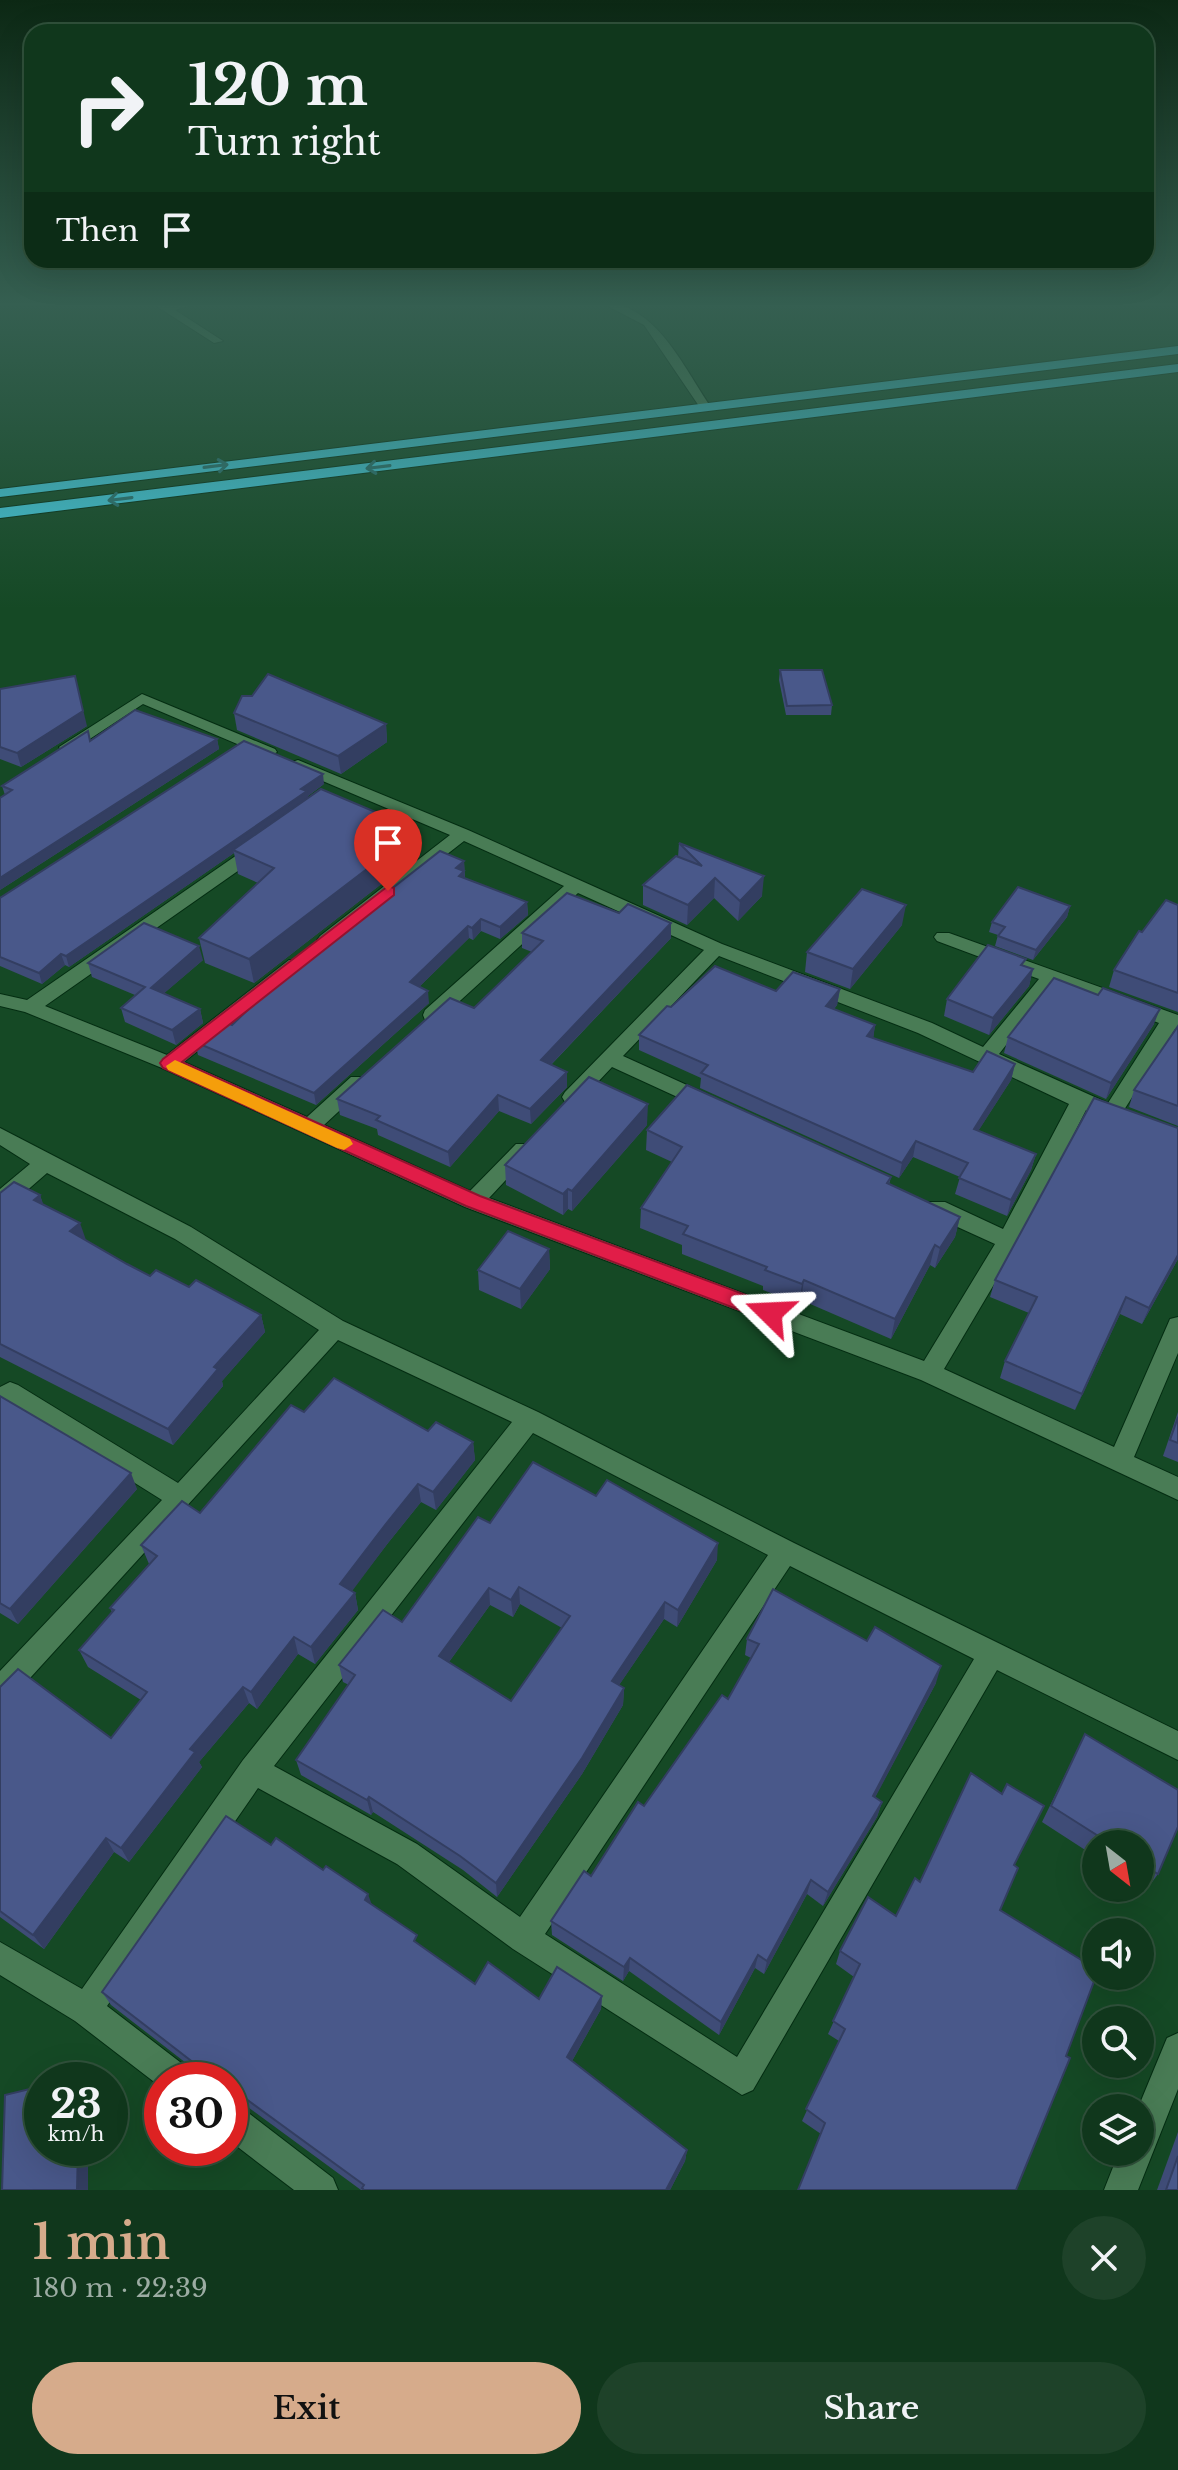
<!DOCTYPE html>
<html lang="en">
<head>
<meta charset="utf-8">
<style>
  :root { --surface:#10371c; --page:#1e4229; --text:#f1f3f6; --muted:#9caca3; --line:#30513b; --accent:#d6ab8b }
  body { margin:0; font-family:"Libre Baskerville",serif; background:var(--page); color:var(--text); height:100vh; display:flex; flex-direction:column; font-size:30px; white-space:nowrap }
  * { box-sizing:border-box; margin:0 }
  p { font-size:26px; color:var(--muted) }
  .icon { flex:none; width:44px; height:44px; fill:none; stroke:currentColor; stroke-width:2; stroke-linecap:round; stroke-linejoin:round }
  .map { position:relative; height:2190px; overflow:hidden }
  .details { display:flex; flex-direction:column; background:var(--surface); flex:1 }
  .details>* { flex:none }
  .top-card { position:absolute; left:24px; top:24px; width:1130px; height:244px; border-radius:24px; box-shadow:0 8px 32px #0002,0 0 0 2px var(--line); background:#10371c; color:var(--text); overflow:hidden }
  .needle { width:52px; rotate:149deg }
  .tools { position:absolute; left:1082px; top:1830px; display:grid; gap:16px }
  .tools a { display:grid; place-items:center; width:72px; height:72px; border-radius:50%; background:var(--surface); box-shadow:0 8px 32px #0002,0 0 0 2px var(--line); font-size:40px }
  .speed { position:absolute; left:24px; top:2062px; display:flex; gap:16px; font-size:40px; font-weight:700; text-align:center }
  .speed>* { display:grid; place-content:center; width:104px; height:104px; border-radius:50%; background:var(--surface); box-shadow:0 8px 32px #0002,0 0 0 2px var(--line); line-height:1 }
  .speed small { font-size:20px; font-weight:400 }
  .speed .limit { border:12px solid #d22; background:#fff; color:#111 }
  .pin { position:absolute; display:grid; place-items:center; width:68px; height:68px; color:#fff; margin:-82px -34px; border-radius:50% 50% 50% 0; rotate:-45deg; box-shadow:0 0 8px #0007 }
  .pin .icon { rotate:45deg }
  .me { position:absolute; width:88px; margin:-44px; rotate:291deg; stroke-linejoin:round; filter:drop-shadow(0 0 6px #0008) }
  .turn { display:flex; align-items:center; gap:28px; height:168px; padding:0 32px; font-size:36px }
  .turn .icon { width:104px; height:104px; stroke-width:2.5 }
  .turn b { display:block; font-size:56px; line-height:68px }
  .then { display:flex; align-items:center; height:76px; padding:0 32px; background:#0003; gap:16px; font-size:30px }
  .round { display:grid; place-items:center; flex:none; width:84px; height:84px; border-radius:42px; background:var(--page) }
  .head { display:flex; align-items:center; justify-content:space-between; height:136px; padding:0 32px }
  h1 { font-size:48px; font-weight:600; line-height:60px; color:var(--accent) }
  .button { display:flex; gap:16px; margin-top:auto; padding:16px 32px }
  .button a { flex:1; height:92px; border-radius:48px; background:var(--accent); color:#111; font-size:32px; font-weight:600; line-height:92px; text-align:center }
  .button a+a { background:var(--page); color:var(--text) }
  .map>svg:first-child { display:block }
</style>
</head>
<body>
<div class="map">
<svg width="1178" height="2190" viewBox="0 0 1178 2190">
  <rect width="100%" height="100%" fill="#154925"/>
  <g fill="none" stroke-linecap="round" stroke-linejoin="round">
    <defs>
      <g id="street">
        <path d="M150,302L168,305L201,302L175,310L223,341L214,343Z"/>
        <path d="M600,302C656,302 683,367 711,407L709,409H701L644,325Z"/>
        <path d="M142,694L275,749L277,752L269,757L263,755L143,704L73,750H61L59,747Z"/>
        <path d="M298,760L468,830L722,944L932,1023L983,1047L1039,979L937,941L934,937L937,933H949L1178,1015V1029H1175L1124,1110L1122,1118L1115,1120L1086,1110L1016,1247L944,1369L1114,1447L1167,1326L1170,1319L1178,1317V1353L1134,1457L1178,1477V1500L921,1380L465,1207L162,1068L25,1012L0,1006V994L27,1000L250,846H262L264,850L262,854L45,1006L167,1055L289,960H301L304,964L301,968L184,1062L307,1117L351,1077H365L368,1082L365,1087L324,1125L470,1191L516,1144H530L533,1149L530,1154L489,1198L924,1361L995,1244L929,1214L926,1208L929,1202H945L1003,1229L1069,1104L918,1033L719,956L623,1056L711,1096L714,1101L711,1106H697L612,1067L579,1102H565L562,1097L565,1092L704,950L578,893L439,1020H425L423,1015L425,1010L564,886L464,841L332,944H320L317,940L320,936L450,835L292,768V762ZM1054,984L1159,1023L1108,1103L999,1054Z"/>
        <path d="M0,1128L191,1227L343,1321L538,1412L794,1543L1178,1731V1760L997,1670L753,2090L742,2095L513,1949L397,1864L258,1788L107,2006L189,2069L194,2080H162V2088L75,2021L0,1975V1942L82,1989L243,1760L512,1422L338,1340L10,1700L0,1704V1671L162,1500L12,1406L0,1412V1387L10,1382L18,1385L178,1483L319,1330L175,1239L47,1173L8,1207L0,1209V1189L30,1164L0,1145ZM533,1433L768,1555L520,1917L417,1844L274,1766ZM790,1566L974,1659L737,2057L545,1934Z"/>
        <path d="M1178,2033V2089L1138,2190H1104L1119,2152H1140L1138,2108L1167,2038Z"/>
        <path d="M230,2104L242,2108L333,2178L338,2190H294L230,2141Z"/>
      </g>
      <g id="highway">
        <path d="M1178,346V354L0,497V489Z"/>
        <path d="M1178,364V372L0,518V508Z"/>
      </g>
    </defs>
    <!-- street casing -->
    <use href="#street" stroke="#042d12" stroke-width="2"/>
    <!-- highway casing -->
    <use href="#highway" stroke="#042d12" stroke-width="2"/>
    <!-- street -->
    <use href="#street" fill="#497c55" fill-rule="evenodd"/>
    <!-- highway -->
    <use href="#highway" fill="#44cbe0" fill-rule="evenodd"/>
  </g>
  <!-- wall -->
  <g fill="#3f4c77" fill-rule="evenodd">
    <path d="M780,670L832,705L831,715H786L779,680Z"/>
    <path d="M0,689L87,726L21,767L0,759Z"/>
    <path d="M234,713L386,724L387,742L341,774L237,730Z"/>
    <path d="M217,739L219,749L0,890V798L5,795L2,786L90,741Z"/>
    <path d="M324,784L308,796V798L420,854L254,983L205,963L199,938L258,883L238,874L234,853L69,967L65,965L42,984L0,966V898Z"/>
    <path d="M679,843L762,896L738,921L714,898L687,925L643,905V885L678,857Z"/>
    <path d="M464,861L465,878L527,902L528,915L500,939L481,931L473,940L469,938L419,987L429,1003L316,1105L198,1055L195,1042L232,1025L275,984L274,981Z"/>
    <path d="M1178,905V1012L1109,987L1114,970L1142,932Z"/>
    <path d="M1070,906L1067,917L1033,960L995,946L998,935L989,932L992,922Z"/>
    <path d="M902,925L850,989L805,972L807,952Z"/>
    <path d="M522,933L671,938L551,1065L567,1087L531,1124L499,1111L450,1167L378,1135L377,1129L340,1115L337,1099L474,1008L532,952L522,948Z"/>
    <path d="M203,960L164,993L200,1009L203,1023L176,1045L125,1022L121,1008L135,995L92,977L88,963Z"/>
    <path d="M1024,966L1033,969L1029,986L989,1035L944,1016L947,999Z"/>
    <path d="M840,989L837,1005L834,1009L875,1025L873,1038L973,1072L1015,1064L1011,1080L978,1131L1036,1154L1031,1170L1007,1216L955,1194L960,1177L913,1157L899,1178L700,1088L701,1078L639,1050V1035L671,1007L776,991Z"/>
    <path d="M1154,1024L1106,1099L1004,1053L1008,1037Z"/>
    <path d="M1178,1026V1126L1129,1107L1134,1090Z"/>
    <path d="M647,1125L572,1211L568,1209L563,1215L506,1185L505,1165Z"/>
    <path d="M1178,1128V1259L1142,1324L1120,1314L1075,1410L1000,1378L1005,1361L1029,1313L990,1297L995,1280Z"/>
    <path d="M647,1130L891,1177L889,1185L960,1217L955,1237L935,1268L930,1265L891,1339L801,1300L799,1304L763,1290V1286L682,1254V1245L640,1228L641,1208L672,1162L646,1150Z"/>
    <path d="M0,1193L40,1195L43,1205L85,1240L127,1264L150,1276L189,1287L261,1315L265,1332L222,1381L223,1386L173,1445L0,1357Z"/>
    <path d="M549,1249L550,1269L521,1309L479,1290L478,1270Z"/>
    <path d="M0,1396L137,1489L18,1624L0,1613Z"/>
    <path d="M304,1412L428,1431L473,1442L475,1460L436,1510L421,1502L388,1543L351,1591L355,1593L358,1610L315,1664L298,1654L257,1709L249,1703L199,1762L202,1767L129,1862L114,1852L44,1949L0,1917V1687L111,1738L141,1700L88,1667L79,1650L112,1612L110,1608L149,1564L141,1545L200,1513Z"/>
    <path d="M1178,1412V1462L1163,1456Z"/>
    <path d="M596,1496L717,1560L677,1627L664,1619L619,1685L624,1688L623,1705L582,1774L497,1897L463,1870L373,1812L371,1815L301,1775L296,1760L349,1685L343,1682L339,1665L402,1622L490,1523ZM520,1604L562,1628L511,1701L449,1662L490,1605L513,1617Z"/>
    <path d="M747,1639L936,1683L875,1797L882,1802L877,1817L823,1906L807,1894L764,1974L755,1968L719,2035L629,1971L623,1981L552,1935L551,1921L591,1876L728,1699L751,1658L745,1655Z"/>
    <path d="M1085,1734L1158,1874L1147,1889L1140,1885V1844H1096V1857L1042,1822Z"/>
    <path d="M271,1845L371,1904L420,1945L475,1984L539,1999L602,1996L601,2009L572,2061L687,2150L685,2161L670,2190H361L245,2105L238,2104L230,2097V2080H208L111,2005L102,1992Z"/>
    <path d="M915,1878L821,2134L802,2121L839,2041L828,2034L854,1977L836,1964L840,1951L896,1916Z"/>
    <path d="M1178,2132V2190H1157Z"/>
  </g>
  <!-- shaded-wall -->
  <g fill="#333e61">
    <path d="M75,676L87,726L21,767L17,753Z"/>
    <path d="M386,724L387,742L341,774L338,756Z"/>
    <path d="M217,739L219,749L0,890V878Z"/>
    <path d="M323,774L324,784L308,796L309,801L233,850L234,853L69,967L66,956Z"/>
    <path d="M418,830L420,854L254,983L249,959Z"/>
    <path d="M464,861L465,883L456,868Z"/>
    <path d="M764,876L762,896L738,921L740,901Z"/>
    <path d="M715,878L714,898L687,925L688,905Z"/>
    <path d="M527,902L528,915L500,939V927Z"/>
    <path d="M906,905L902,925L850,989L853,969Z"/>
    <path d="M1070,906L1067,917L1033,960L1036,950Z"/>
    <path d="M481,919V931L473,940L472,928Z"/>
    <path d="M671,923V938L541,1075V1060Z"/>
    <path d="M468,926L469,938L411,995L410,982Z"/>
    <path d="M199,946L203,960L154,1002L151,988Z"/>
    <path d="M61,954L65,965L42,984L39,973Z"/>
    <path d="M1033,969L1029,986L989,1035L993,1018Z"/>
    <path d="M840,989L837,1005L824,1022L826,1006Z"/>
    <path d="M428,991L429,1003L316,1105L314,1093Z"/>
    <path d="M200,1009L203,1023L176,1045L172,1030Z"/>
    <path d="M1160,1009L1154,1024L1106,1099L1111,1083Z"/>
    <path d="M875,1025L873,1041L867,1036Z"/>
    <path d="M1015,1064L1011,1080L970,1144L974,1129Z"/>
    <path d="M567,1072V1087L531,1124L530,1109Z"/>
    <path d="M498,1095L499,1111L450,1167L448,1152Z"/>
    <path d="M648,1104L647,1125L572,1211V1191Z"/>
    <path d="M916,1141L913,1157L899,1178L902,1163Z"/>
    <path d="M1036,1154L1031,1170L1007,1216L1011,1200Z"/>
    <path d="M568,1189V1209L563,1215V1194Z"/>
    <path d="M40,1195L46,1212L34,1200Z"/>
    <path d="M960,1217L955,1237L935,1268L940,1248Z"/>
    <path d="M80,1223L86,1240L70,1231Z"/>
    <path d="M935,1245L930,1265L891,1339L895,1319Z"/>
    <path d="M549,1249L550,1269L521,1309L520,1289Z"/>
    <path d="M1178,1255V1259L1142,1324L1149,1308Z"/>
    <path d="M804,1280L801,1300L799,1304L802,1284Z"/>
    <path d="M1126,1297L1120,1314L1075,1410L1082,1394Z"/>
    <path d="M261,1315L265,1332L222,1381L223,1386L173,1445L168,1429L214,1367Z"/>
    <path d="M473,1442L475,1460L436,1510L433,1492Z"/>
    <path d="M131,1473L137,1489L18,1624L10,1609Z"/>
    <path d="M418,1484L421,1502L388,1543L344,1602L340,1584L385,1525Z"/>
    <path d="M718,1543L717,1560L677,1627L678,1610Z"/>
    <path d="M519,1587L520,1604L513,1617L511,1600Z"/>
    <path d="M489,1588L490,1605L441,1673L439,1656Z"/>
    <path d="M355,1593L358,1610L315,1664L311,1647Z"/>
    <path d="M665,1602L664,1619L611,1697L612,1681Z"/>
    <path d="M294,1637L298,1654L257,1709L251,1692Z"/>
    <path d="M941,1666L936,1683L868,1811L873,1796Z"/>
    <path d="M243,1687L249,1703L199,1762L202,1767L129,1862L121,1848L190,1749Z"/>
    <path d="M624,1688L623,1705L582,1774L497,1897L496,1883Z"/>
    <path d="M369,1797L373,1812L371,1815L367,1800Z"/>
    <path d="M882,1802L877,1817L823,1906L828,1892Z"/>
    <path d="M106,1838L114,1852L44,1949L33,1935Z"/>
    <path d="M811,1880L807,1894L764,1974L767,1961Z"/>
    <path d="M368,1894L373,1908L365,1900Z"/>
    <path d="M758,1955L755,1968L719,2035L721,2022Z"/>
    <path d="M630,1958L629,1971L623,1981L624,1967Z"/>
    <path d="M602,1996L601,2009L567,2070V2057Z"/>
    <path d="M78,2148H88V2190H77Z"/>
    <path d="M687,2150L685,2161L670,2190H666Z"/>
  </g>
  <!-- building -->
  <g fill="#49588a" stroke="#333e61" stroke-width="2" fill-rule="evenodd">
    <path d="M780,670H822L832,705L787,706Z"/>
    <path d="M268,674L386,724L338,756L234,713L242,696H252Z"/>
    <path d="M75,676L83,711L17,753L0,747V689Z"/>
    <path d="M135,710L217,739L0,878V798L12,790L2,786L88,731L90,741Z"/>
    <path d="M244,741L323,774L301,789L307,791L66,956L61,954L39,973L0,957V898Z"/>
    <path d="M321,789L418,830L249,959L199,938L274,868L233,850Z"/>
    <path d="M679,843L764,876L740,901L715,878L688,905L643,885L676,856L702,866Z"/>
    <path d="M440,851L464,861L456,868L464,871L459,876L527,902L500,927L481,919L472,928L468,926L410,982L428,991L314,1093L195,1042L223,1021L232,1025L277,982L274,981Z"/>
    <path d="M1018,887L1070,906L1036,950L998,936L1005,927L992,922Z"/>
    <path d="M862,889L906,905L853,969L807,952Z"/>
    <path d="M567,893L619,913L628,904L671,923L541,1060L567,1072L530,1109L498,1095L448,1152L376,1120L380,1116L337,1099L450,998L474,1008L543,941L522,933Z"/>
    <path d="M1166,900L1178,905V993L1114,970L1139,931L1142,932Z"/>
    <path d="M144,923L199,946L151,988L200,1009L172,1030L121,1008L145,987L88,963Z"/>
    <path d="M988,945L1026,959L1021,965L1033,969L993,1018L947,999Z"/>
    <path d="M715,966L776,991L793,972L840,989L826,1006L875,1025L867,1036L973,1072L987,1051L1015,1064L974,1129L1036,1154L1011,1200L959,1178L968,1163L916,1141L902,1163L701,1073L708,1065L639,1035L667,1006L671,1007Z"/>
    <path d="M1054,978L1098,995L1103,988L1160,1009L1111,1083L1008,1037Z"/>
    <path d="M1178,1026V1106L1134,1090Z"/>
    <path d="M589,1077L648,1104L572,1191L568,1189L563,1194L505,1165Z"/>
    <path d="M687,1085L891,1177L887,1183L960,1217L940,1248L935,1245L895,1319L804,1280L802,1284L765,1270L767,1267L683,1234L688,1226L641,1208L682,1147L647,1130Z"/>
    <path d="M1094,1098L1178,1128V1255L1149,1308L1126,1297L1082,1394L1005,1361L1037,1297L995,1280Z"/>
    <path d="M14,1182L40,1195L34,1200L80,1223L70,1231L127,1264L150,1276L156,1270L189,1287L196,1280L261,1315L214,1367L218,1369L168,1429L0,1344V1193Z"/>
    <path d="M508,1231L549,1249L520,1289L478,1270Z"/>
    <path d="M334,1378L428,1431L436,1422L473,1442L433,1492L418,1484L385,1525L340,1584L355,1593L311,1647L294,1637L251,1692L243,1687L190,1749L195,1752L121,1848L106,1838L33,1935L0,1911V1687L18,1669L111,1738L147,1692L79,1650L114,1610L110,1608L157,1556L141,1545L182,1501L200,1513L291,1405L304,1412Z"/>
    <path d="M0,1396L131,1473L10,1609L0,1603Z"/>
    <path d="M1178,1417V1443L1170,1440Z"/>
    <path d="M533,1462L596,1496L607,1480L718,1543L678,1610L665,1602L612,1681L624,1688L582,1758L496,1883L460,1856L369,1797L367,1800L296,1760L355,1675L339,1665L383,1610L402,1622L478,1517L490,1523ZM519,1587L570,1616L511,1701L439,1656L489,1588L511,1600Z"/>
    <path d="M773,1589L867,1641L875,1627L941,1666L873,1796L882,1802L828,1892L811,1880L767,1961L758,1955L721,2022L630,1958L624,1967L551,1921L584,1871L591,1876L638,1802L644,1806L722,1695L728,1699L759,1644L747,1639Z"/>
    <path d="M1085,1734L1178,1790V1827L1158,1874L1140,1863V1844H1111L1051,1806Z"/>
    <path d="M971,1773L1002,1794L1007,1784L1044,1806L1014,1865L1018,1868L1000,1910L1096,1969V1976L1066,2056L1070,2058L1016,2190H798L825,2123L806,2109L845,2029L833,2021L860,1964L840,1951L868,1897L896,1916L915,1878L920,1882Z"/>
    <path d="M226,1816L271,1845L276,1838L323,1870L326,1866L368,1894L365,1900L417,1935L414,1941L475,1984L488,1962L539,1999L557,1967L602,1996L567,2057L687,2150L666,2190H364L362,2188L364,2185L238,2093L230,2091V2080H216L102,1992Z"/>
    <path d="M78,2077V2080H65Z"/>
    <path d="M42,2086V2148H78L77,2190H2L5,2095Z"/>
    <path d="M1178,2156V2190H1166Z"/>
  </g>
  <!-- one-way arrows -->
  <defs><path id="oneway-shaft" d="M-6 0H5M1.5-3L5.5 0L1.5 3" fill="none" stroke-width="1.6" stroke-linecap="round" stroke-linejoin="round" transform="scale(2)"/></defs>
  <g stroke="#2a7273">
    <use href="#oneway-shaft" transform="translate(216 466) rotate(-7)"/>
    <use href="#oneway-shaft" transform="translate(378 467) rotate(173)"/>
    <use href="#oneway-shaft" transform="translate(120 499) rotate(173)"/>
  </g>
  <!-- sky -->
  <linearGradient id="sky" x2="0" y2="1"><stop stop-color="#0c2814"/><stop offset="0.5" stop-color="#355f51"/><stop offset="1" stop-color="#355f51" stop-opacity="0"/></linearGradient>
  <rect width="1178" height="609" fill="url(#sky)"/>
  <!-- route -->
  <path fill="#e11d48" stroke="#92132f" stroke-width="2" d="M388,886L394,888V895L182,1062L480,1196L778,1307L781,1313L778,1319L770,1321L763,1319L466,1206L163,1068L160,1063L163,1059Z"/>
  <!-- slow -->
  <path fill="#f59e0b" d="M175,1060L350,1139L353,1144L344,1150L337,1148L168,1070L166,1066Z"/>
</svg>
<div class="tools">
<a><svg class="needle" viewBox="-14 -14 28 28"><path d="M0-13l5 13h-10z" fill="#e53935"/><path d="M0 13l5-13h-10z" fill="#9caca3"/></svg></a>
<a><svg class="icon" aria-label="sound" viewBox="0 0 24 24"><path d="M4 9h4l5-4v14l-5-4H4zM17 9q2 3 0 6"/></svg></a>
<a><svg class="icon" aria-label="search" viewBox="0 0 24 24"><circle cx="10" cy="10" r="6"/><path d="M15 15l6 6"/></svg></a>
<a><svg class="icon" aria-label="layers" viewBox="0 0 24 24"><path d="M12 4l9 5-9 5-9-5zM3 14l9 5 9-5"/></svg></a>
</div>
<div class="speed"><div>23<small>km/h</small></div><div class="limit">30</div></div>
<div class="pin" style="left:388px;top:891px;background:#d93025"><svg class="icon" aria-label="arrive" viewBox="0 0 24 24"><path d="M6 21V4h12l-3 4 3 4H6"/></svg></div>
<svg class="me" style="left:770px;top:1313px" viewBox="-20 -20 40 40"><path d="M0-17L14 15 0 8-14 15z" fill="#e11d48" stroke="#fff" stroke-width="4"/></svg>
<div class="top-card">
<div class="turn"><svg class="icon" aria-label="right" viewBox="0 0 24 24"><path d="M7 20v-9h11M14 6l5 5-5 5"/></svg><div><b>120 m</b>Turn right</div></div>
<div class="then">Then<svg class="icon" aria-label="arrive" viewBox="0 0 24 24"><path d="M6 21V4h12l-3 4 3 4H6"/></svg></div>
</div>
</div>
<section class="details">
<div class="head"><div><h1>1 min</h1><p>180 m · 22:39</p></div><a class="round"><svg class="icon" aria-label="close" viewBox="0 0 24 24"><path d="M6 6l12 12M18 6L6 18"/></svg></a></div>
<div class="button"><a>Exit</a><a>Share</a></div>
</section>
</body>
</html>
